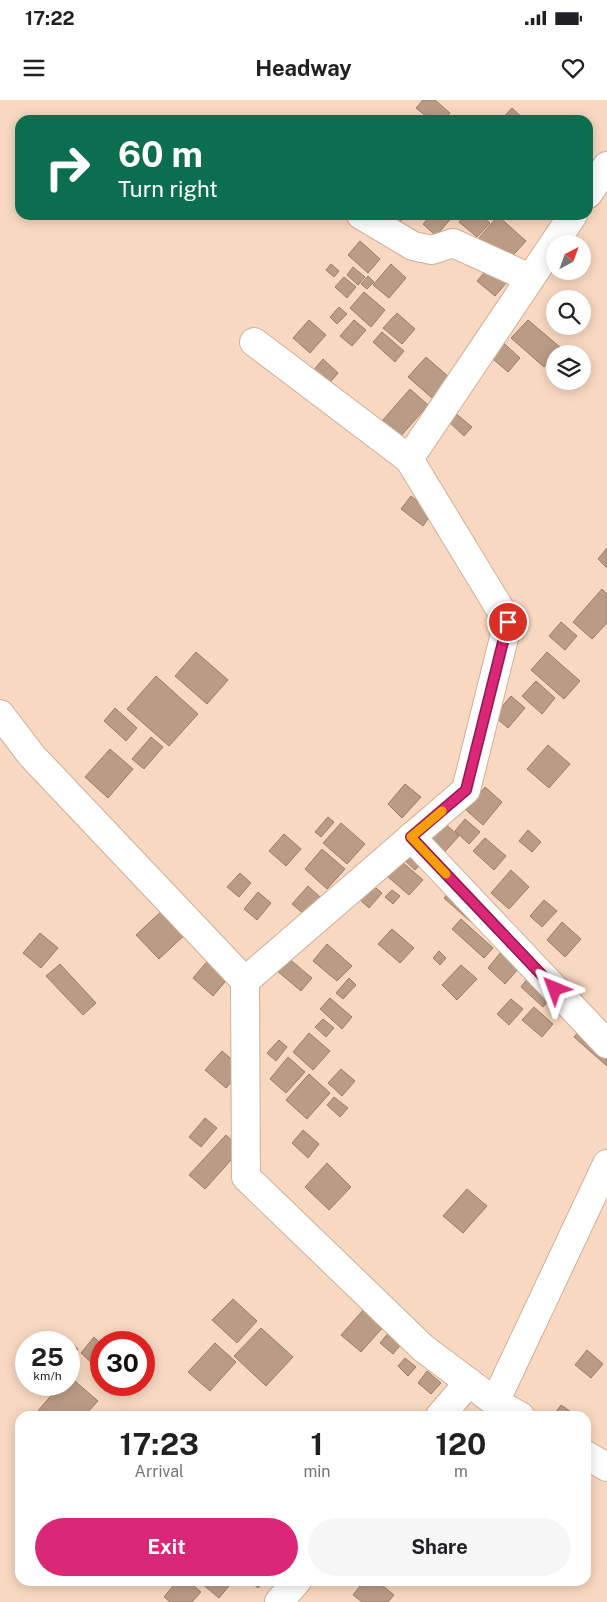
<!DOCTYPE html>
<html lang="en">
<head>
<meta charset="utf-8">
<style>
  :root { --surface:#fff; --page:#f6f6f6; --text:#202124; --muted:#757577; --accent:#db2777 }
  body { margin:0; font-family:"Public Sans",sans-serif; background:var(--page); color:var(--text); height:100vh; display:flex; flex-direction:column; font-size:19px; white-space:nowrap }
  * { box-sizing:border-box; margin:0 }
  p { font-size:16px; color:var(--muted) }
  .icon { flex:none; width:28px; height:28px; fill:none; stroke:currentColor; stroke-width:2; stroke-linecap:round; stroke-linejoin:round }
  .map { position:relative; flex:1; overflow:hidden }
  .drawer { position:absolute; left:15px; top:1311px; width:576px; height:175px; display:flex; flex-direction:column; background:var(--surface); border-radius:15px; box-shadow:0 2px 12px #0003 }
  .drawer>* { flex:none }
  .guide { position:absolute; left:15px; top:15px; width:578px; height:105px; border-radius:15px; box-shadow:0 2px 12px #0003; background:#0b6e4f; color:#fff; overflow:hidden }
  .needle { width:32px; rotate:41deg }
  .buttons { position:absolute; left:546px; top:135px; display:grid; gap:10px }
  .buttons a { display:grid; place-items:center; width:45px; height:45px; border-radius:50%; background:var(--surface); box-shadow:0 2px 12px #0003; font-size:25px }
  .speed { position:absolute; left:15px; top:1231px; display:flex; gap:10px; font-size:25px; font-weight:700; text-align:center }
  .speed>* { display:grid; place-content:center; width:65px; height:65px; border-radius:50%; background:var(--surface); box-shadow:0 2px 12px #0003; line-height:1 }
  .speed small { font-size:12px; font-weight:400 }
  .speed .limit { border:8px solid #d22; background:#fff; color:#111 }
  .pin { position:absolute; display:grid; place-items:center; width:42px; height:42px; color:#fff; margin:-21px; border:2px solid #fff; border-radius:50%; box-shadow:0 1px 5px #0007 }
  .me { position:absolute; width:55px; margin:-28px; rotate:316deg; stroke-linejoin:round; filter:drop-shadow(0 0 4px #0008) }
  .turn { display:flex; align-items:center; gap:18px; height:105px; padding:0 20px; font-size:22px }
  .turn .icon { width:65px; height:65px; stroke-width:2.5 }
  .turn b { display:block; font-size:35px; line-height:42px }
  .eta { display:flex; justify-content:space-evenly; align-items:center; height:85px; text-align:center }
  .eta b { font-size:30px; font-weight:700; line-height:35px }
  .cta { display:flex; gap:10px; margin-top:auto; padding:10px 20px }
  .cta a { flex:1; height:58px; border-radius:30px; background:var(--accent); color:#fff; font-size:20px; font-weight:700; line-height:58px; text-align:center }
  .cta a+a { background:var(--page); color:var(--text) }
  .status { display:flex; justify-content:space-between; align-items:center; height:35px; padding:0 25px; background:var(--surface); direction:ltr }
  .status svg { height:14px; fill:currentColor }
  header { display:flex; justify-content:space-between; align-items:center; height:65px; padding:0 20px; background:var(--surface); font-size:22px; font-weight:700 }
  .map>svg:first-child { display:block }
</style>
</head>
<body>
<div class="status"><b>17:22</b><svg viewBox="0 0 49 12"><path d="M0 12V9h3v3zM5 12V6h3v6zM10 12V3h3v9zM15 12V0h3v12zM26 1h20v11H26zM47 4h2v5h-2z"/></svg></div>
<header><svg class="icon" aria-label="menu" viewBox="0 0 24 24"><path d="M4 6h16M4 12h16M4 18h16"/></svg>Headway<svg class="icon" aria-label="heart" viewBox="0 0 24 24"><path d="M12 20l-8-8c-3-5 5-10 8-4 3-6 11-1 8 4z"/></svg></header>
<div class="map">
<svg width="607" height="1502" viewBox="0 0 607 1502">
  <rect width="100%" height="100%" fill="#f8d8c1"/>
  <!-- building -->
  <g fill="#ba9c86" stroke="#9b7d68">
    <path d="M423,0H435L450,13L443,20H431L416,8Z"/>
    <path d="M512,8L525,20H501Z"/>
    <path d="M392,115H399L403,118L397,125L390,118Z"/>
    <path d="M431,115H452L453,116L436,136L423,124Z"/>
    <path d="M465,115H481L490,123L477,137L459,122Z"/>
    <path d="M498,116L526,141L506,163L479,138Z"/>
    <path d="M360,141L380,159L368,173L348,155Z"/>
    <path d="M331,164L339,171L334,177L326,170Z"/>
    <path d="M391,164L406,178L389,198L373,185Z"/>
    <path d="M490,166L507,182L495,196L477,181Z"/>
    <path d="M353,167L365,177L358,185L347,175Z"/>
    <path d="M368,176L374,182L367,189L361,184Z"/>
    <path d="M344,177L356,187L347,198L335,187Z"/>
    <path d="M364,192L385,210L371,227L350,208Z"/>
    <path d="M339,207L347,214L337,224L330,217Z"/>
    <path d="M397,213L415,229L402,244L383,228Z"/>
    <path d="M309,220L326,235L310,253L293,238Z"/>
    <path d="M354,220L366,230L352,246L340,236Z"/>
    <path d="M528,220L561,248L544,267L511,238Z"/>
    <path d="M382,232L404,251L395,262L373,242Z"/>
    <path d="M498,238L520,258L508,272L486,253Z"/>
    <path d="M426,257L449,277L432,298L408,277Z"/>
    <path d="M323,259L338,273L327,286L312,272Z"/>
    <path d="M410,289L428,305L400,337L382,321Z"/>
    <path d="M454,312L472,327L464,336L447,320Z"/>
    <path d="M411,396L432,413L423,426L401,409Z"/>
    <path d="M607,448V468L598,459Z"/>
    <path d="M602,489L607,494V523L592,539L573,522Z"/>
    <path d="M561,522L577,536L565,550L549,536Z"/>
    <path d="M196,552L228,580L207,604L175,576Z"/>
    <path d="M547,552L580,581L564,599L531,570Z"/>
    <path d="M156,576L198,614L169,646L127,609Z"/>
    <path d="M536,581L555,598L542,614L522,596Z"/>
    <path d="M511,596L525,608L508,628L494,616Z"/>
    <path d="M115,608L137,628L126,641L104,621Z"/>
    <path d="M151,637L163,647L144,669L132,659Z"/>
    <path d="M548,645L570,664L549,688L527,669Z"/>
    <path d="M110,649L133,669L108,698L85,677Z"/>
    <path d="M405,684L421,697L402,718L388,704Z"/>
    <path d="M485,687L502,702L483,725L466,710Z"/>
    <path d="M328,717L334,722L321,737L315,732Z"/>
    <path d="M465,719L480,732L469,744L455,731Z"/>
    <path d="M442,721L459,736L439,758L423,743Z"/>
    <path d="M341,723L365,744L347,764L323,743Z"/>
    <path d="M528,730L541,742L532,752L519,741Z"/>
    <path d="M284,734L301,749L286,766L269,751Z"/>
    <path d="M485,738L506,756L494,770L473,751Z"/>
    <path d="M408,745L425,760L415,770L399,755Z"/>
    <path d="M322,749L345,769L327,789L305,769Z"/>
    <path d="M401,761L423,780L409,795L387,776Z"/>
    <path d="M511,770L529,787L509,809L491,793Z"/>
    <path d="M240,773L251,783L239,797L227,787Z"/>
    <path d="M371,784L382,793L369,808L359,799Z"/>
    <path d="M308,786L320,797L305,815L292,804Z"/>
    <path d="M453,788L480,811L471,822L444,798Z"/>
    <path d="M392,790L400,796L393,804L385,797Z"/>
    <path d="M258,792L271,803L257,820L244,809Z"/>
    <path d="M544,800L557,811L542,827L530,816Z"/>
    <path d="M166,807L189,831L159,859L136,835Z"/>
    <path d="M461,819L493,848L484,858L452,829Z"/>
    <path d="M562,822L581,839L565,857L547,840Z"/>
    <path d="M392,829L414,848L400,863L378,844Z"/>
    <path d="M40,833L58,848L41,868L23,853Z"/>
    <path d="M327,844L352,866L337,881L313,861Z"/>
    <path d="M439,851L446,858L440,865L433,858Z"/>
    <path d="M501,852L519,868L505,884L488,868Z"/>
    <path d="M211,857L231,875L213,896L193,878Z"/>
    <path d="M287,857L312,878L301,891L276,870Z"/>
    <path d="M60,864L96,903L83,915L46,876Z"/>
    <path d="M461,865L477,879L457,900L442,885Z"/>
    <path d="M531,874L554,894L543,907L521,887Z"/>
    <path d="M349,878L356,885L343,899L336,893Z"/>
    <path d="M330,898L352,917L342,929L320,909Z"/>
    <path d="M511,899L523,909L509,925L497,914Z"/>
    <path d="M534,907L553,924L542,937L522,920Z"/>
    <path d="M323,919L334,928L326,937L315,927Z"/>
    <path d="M588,921L607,937V966L574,937Z"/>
    <path d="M309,933L330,951L313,970L293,952Z"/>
    <path d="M279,940L287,947L276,961L267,953Z"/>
    <path d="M222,951L243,969L226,988L205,970Z"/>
    <path d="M288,957L305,972L286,993L270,979Z"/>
    <path d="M341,969L355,981L342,996L328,983Z"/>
    <path d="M309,974L330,993L307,1019L286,1000Z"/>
    <path d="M334,997L348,1008L340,1017L327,1005Z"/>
    <path d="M205,1018L217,1028L201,1047L189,1037Z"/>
    <path d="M303,1030L319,1044L308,1058L292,1043Z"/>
    <path d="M226,1035L241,1049L205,1089L189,1075Z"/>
    <path d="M327,1063L351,1087L329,1110L305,1087Z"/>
    <path d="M467,1089L487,1106L463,1133L443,1116Z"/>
    <path d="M233,1199L257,1221L237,1243L212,1220Z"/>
    <path d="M365,1208L385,1225L361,1252L341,1235Z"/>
    <path d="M261,1228L293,1257L266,1286L234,1256Z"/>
    <path d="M390,1231L403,1242L393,1254L380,1243Z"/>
    <path d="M94,1237L101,1244V1256L94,1265L81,1253Z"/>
    <path d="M67,1240L78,1249L69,1261V1242H64Z"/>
    <path d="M215,1243L236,1262L210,1291L188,1272Z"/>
    <path d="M587,1250L603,1264L591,1278L575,1265Z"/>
    <path d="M405,1258L416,1267L408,1276L398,1266Z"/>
    <path d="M427,1271L441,1283L431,1294L418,1283Z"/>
    <path d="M69,1276L98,1301L84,1316H42L37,1312L60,1285H69Z"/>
    <path d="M561,1305L577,1316H553Z"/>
    <path d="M177,1481H188L201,1492L192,1502H170L164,1497Z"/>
    <path d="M203,1481H233L219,1498L201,1483Z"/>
    <path d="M250,1481H264L258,1488Z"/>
    <path d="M364,1481H377L394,1495L388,1502H362L353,1495Z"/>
  </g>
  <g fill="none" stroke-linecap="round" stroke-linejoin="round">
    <defs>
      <g id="minor">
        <path d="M588,94L607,66"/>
        <path d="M361,115L413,146L432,150L453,143L530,178"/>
        <path d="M254,242L409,359"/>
        <path d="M0,614L32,656L245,881"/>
        <path d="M411,737L607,944"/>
        <path d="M495,1302L423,1248L246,1077L245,881L466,690L508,522L409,359L573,115"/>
        <path d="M440,1316L469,1282"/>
        <path d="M520,1316L495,1302L607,1064"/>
        <path d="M586,1355L607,1367"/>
        <path d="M279,1502L297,1481"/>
      </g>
    </defs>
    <!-- minor casing -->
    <use href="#minor" stroke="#ceaf98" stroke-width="30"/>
    <!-- minor -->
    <use href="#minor" stroke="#fff" stroke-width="28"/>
  </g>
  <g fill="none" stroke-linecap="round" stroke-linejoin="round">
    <defs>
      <path id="route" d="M508,522L466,690L411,737L555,889"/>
    </defs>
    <!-- route casing -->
    <use href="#route" stroke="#8e194d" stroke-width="12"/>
    <!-- route -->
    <use href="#route" stroke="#db2777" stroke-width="9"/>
    <!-- slow -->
    <path stroke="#f59e0b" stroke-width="9" d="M442,711L411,737L446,774"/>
  </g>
</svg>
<div class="buttons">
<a><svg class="needle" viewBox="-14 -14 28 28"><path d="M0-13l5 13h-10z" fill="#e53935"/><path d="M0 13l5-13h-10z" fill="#757577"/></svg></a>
<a><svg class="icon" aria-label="search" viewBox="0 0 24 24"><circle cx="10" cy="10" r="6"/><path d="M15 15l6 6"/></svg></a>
<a><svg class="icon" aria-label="layers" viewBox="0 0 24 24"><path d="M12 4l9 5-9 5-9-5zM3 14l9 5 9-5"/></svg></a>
</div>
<div class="speed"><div>25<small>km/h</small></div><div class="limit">30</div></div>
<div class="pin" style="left:508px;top:522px;background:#d93025"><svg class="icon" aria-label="arrive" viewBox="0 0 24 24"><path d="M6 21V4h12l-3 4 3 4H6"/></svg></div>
<svg class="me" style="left:555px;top:889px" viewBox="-20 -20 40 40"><path d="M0-17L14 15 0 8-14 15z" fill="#db2777" stroke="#fff" stroke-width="4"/></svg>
<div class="guide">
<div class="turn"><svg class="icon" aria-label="right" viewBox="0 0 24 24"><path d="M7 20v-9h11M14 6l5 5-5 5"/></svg><div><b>60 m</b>Turn right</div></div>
</div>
<section class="drawer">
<div class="eta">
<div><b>17:23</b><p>Arrival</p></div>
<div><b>1</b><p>min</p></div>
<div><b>120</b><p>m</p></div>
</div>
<div class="cta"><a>Exit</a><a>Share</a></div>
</section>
</div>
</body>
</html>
